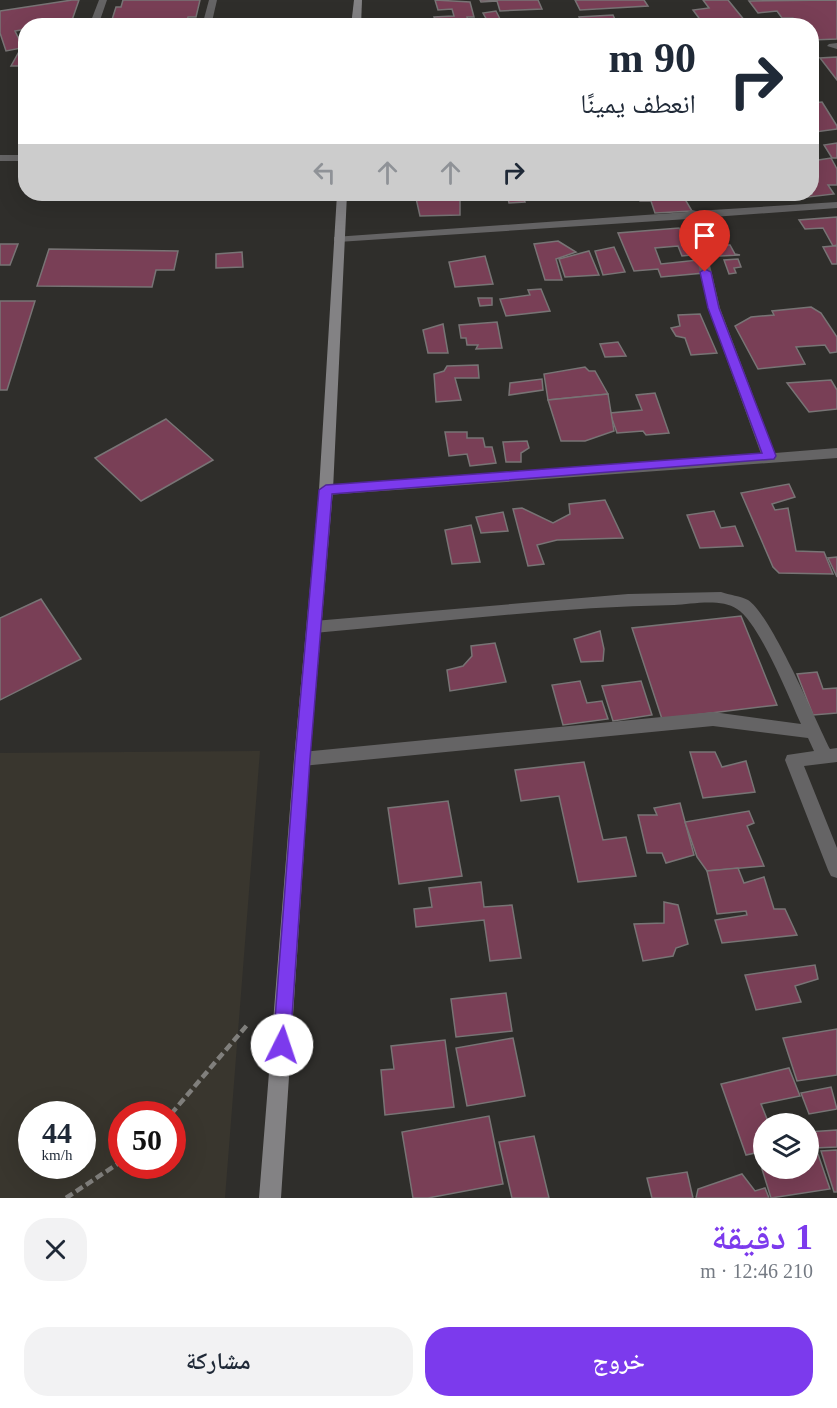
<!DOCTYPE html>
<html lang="ar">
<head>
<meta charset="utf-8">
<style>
  :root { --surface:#fff; --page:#f2f2f3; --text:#1f2937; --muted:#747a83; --accent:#7c3aed }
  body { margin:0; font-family:"Times New Roman","Noto Naskh Arabic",serif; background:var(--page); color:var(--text); direction:rtl; height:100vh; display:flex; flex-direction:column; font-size:22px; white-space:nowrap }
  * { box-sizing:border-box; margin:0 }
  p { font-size:20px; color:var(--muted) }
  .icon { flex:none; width:33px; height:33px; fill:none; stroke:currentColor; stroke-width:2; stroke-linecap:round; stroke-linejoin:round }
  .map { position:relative; height:1198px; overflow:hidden; direction:ltr }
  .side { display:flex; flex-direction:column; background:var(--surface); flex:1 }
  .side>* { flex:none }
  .banner { position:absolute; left:18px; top:18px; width:801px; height:183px; border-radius:24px; box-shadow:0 6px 24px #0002; direction:rtl; background:#fff; color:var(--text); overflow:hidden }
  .fabs { position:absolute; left:753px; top:1113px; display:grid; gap:12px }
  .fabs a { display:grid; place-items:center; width:66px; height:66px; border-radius:50%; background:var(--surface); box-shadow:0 6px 24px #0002; font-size:30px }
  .speed { position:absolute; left:18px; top:1101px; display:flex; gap:12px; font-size:30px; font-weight:700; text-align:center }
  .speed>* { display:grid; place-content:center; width:78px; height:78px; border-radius:50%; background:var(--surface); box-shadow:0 6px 24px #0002; line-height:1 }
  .speed small { font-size:15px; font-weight:400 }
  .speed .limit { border:9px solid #d22; background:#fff; color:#111 }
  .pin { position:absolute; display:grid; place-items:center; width:51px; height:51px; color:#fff; margin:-62px -26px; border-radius:50% 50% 50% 0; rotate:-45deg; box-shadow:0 0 6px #0007 }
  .pin .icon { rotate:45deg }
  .me { position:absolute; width:66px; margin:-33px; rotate:4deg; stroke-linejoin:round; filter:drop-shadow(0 0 4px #0008) }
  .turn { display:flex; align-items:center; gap:21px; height:126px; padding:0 24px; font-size:27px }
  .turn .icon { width:78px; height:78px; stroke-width:2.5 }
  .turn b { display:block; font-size:42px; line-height:51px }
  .lanes { display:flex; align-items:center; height:57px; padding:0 24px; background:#0003; justify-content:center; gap:30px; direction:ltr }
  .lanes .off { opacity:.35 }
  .round { display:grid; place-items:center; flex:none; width:63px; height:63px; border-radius:24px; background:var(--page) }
  .summary { display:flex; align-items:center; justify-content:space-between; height:102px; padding:0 24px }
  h1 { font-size:36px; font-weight:600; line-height:45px; color:var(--accent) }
  .button { display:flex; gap:12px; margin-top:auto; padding:12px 24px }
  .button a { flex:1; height:69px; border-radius:24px; background:var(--accent); color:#fff; font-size:24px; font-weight:600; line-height:69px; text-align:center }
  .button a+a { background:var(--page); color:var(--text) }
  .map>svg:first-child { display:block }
</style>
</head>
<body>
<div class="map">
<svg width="837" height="1198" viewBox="0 0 837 1198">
  <rect width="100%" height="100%" fill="#2f2e2b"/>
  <!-- built -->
  <path fill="#39362e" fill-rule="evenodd" d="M260,751L225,1198H0V753ZM32,1114H82V1166H32ZM122,1114H172V1166H122Z"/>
  <!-- building -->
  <g fill="#793f56" stroke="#787475" stroke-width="1.5">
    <path d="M72,0H79L70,26H47L45,21L34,24L35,26H26V29L15,31L19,39L26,37V66H11L21,48L6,51L0,33V11Z"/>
    <path d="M123,0H200L196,17H188L186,26H110L116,7H121Z"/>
    <path d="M435,0L470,2L474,17H467L468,21L436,23L434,17L454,16L452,9L438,10Z"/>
    <path d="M480,0H538L542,9L500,11L497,1L481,2Z"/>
    <path d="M575,0H644L648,6L580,10Z"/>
    <path d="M703,0H728L745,21L704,25L693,10L709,8Z"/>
    <path d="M837,0V39L812,40V26H797L793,18H782L777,11L758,13L749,1Z"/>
    <path d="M496,11L501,21L488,22L483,13Z"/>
    <path d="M613,15L618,26H583L579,17Z"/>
    <path d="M486,21L488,26L428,25Z"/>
    <path d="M837,57V80L820,58Z"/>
    <path d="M822,102L837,126V129L815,132L812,127V103Z"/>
    <path d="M837,143V158H832L824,145Z"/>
    <path d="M831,158L837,169V185H828L834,194L791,199L787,194H812V161Z"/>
    <path d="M415,194H460V215L420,216Z"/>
    <path d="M507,194H522L525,202L509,203Z"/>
    <path d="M559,194H605L606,196L561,199Z"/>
    <path d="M635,194H682L692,211L655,213L651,201H640Z"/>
    <path d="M713,194H764L766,199L716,200Z"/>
    <path d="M837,217V245L833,246L823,228L805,229L799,220Z"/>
    <path d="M679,228L683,236L692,235L701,254L682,256L678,246L655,248L661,264L698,260L704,273L661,277L658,269L634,271L618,233Z"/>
    <path d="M558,241L576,252L556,259L562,280H545L534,244Z"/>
    <path d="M0,244H18L10,265H0Z"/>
    <path d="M715,245H730L735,254L740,255L720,256Z"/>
    <path d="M833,246H837V264H832L823,247Z"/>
    <path d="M614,247L625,272L603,275L595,251Z"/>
    <path d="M49,249L178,251L174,270H156L152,287L37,286Z"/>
    <path d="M589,251L599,275L565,277L559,259Z"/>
    <path d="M242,252L243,267L216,268V254Z"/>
    <path d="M485,256L493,284L455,287L449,262Z"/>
    <path d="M738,259L741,267L734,268L736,273L729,274L724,260Z"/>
    <path d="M541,289L550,311L506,316L500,299L530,295L528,290Z"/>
    <path d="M478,298H492V305L480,306Z"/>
    <path d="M0,301H35L7,390H0Z"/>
    <path d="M811,307L821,313L837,337V352L830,353L825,345L796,347L805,364L758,369L735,326L751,317L774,315L772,311Z"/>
    <path d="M700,314L717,353L691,355L685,338L676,336L671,328L680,326L678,315Z"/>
    <path d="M497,322L502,348L476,349L478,345H467L466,338H461L459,325Z"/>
    <path d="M443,324L448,353H428L423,330Z"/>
    <path d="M618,342L626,356L605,357L600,344Z"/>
    <path d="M478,365L479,378H455L461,400L436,402L434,374L444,371L447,366Z"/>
    <path d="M585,367L589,371H595L608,394L548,400L544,374Z"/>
    <path d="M542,379L543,390L509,395L510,383Z"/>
    <path d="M831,380L837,390V409L809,412L787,383Z"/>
    <path d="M655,393L669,433L646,435L643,431L617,433L610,413L642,410L636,395Z"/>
    <path d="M608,394L614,431L585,441H561L548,400Z"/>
    <path d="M166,419L213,460L141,501L95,458Z"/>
    <path d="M445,432H467V438H483L485,447H492L496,463L470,466L467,454L449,456Z"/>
    <path d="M527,441L529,448L521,453V462H506L503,442Z"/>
    <path d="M789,484L795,497L772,504L775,510L788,508L796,551L824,552L833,574L779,573L773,567L741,493Z"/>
    <path d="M605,500L623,538L557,540L537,545L544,564L528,566L513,509L522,508L553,523L570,514L569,504Z"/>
    <path d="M714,511L721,528L735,526L743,546L700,548L687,515Z"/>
    <path d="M503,512L508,531L481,533L476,517Z"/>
    <path d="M471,525L480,562L452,564L445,530Z"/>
    <path d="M837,557V577L828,558Z"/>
    <path d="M41,599L81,659L0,700V618Z"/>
    <path d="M741,616L777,705L662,719L632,628Z"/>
    <path d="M600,631L604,649L603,661L581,662L574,639Z"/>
    <path d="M495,643L506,682L450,691L447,670L463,666L472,656L471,646Z"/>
    <path d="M817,672L823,689L837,688V713L813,715L797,674Z"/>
    <path d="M580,681L587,703L602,701L608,719L563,725L552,685Z"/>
    <path d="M641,681L652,715L613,721L602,686Z"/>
    <path d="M690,752H715L722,767L746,761L755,792L703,798Z"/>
    <path d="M584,762L603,840L626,837L636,876L578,882L559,796L521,801L515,770Z"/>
    <path d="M448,801L462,876L399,884L388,808Z"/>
    <path d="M680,803L694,855L666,863L662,853H647L638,815H657L654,808Z"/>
    <path d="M749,811L754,823L747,826L764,866L707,871L697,857L685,822Z"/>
    <path d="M738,868L744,883L764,877L774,909H785L797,935L722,943L715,920L747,915L746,911L717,914L707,871Z"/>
    <path d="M481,882L484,907L512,905L521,958L490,961L484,920L416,927L414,909L432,907L429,888Z"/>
    <path d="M664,902L678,905L688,944L676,948L673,956L643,961L634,924L664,923Z"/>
    <path d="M815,965L818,979L795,986L801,1002L756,1010L745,975Z"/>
    <path d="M506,993L512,1031L456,1037L451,999Z"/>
    <path d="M837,1029V1075L797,1081L783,1038Z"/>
    <path d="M513,1038L525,1096L467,1106L456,1048Z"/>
    <path d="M445,1040L454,1107L385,1115L381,1070L394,1069L391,1046Z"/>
    <path d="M789,1068L800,1096L761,1104L769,1124H764V1151L746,1155L721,1084Z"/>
    <path d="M831,1087L837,1109L809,1114L801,1093Z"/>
    <path d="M489,1116L503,1184L428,1198H413L402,1132Z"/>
    <path d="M837,1130V1147L814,1148L808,1138V1132Z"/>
    <path d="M534,1136L549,1198H512L499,1142Z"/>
    <path d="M837,1150V1192H834L821,1151Z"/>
    <path d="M764,1152V1168H808V1156L818,1154L830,1189L771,1198L757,1153Z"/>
    <path d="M687,1172L693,1198H652L647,1178Z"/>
    <path d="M742,1174L755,1191L765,1188L769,1198H696L698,1189Z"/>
  </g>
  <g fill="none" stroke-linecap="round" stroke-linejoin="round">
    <!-- path -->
    <g stroke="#807f7c" stroke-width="4.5" stroke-dasharray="8 4" stroke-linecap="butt">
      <path d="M171,1114L248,1024"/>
      <path d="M66,1198L122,1161"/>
    </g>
    <!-- minor -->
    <g fill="#656465" fill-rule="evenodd">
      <path d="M99,0H107L98,26H89Z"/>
      <path d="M209,0H217L211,26H202Z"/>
      <path d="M837,43V49L827,46L829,44Z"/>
      <rect x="0" y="155" width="26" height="6"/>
      <path d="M837,202V208L699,218L720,308L775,453L837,448V458L326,495L319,490L326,485L761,454L708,308L688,219L338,242L334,241V237L687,212L692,210L696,211Z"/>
      <path d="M721,592C729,595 741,596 748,600C771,615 815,719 830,749L837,748V762L804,766L837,848V878L831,876L828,870L785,760L787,755L814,751L808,738L713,726L302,766L296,764L294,759L296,754L302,752L713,712L801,724C789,698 759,622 737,609C721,598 692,604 674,605C554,607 434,623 314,633L309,631L306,627L309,623L314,621L628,594Z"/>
    </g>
    <!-- secondary -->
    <g fill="#838284" fill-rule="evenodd">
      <path d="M354,0H362L361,26H351Z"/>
      <path d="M337,194H347L333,490L310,759L281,1198H259L294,759L319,490Z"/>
    </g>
  </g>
  <!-- route -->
  <path fill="#7c3aed" stroke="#51269a" stroke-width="1.5" d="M705,269L711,272L719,308L776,456L774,459L332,494L310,759L290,1045L288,1051L282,1053L275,1051L273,1045L295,759L319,490L326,485L762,453L708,308L700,272Z"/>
</svg>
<div class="fabs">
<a><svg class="icon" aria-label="layers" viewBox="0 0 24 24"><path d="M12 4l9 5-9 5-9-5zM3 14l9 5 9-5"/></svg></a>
</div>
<div class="speed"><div>44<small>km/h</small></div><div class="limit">50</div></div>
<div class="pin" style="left:705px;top:272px;background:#d93025"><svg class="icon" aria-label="arrive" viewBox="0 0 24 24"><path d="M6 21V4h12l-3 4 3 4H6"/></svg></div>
<svg class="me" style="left:282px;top:1045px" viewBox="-20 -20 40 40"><circle r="19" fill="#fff"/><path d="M0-13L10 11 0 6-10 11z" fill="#7c3aed"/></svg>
<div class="banner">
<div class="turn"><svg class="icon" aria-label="right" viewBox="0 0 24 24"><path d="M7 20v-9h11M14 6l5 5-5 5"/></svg><div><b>90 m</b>انعطف يمينًا</div></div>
<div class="lanes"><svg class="icon off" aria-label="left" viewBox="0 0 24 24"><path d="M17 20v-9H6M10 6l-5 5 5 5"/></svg><svg class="icon off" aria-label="ahead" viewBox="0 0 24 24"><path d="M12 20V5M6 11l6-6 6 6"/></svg><svg class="icon off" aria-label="ahead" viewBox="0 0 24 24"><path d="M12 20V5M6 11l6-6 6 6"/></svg><svg class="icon" aria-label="right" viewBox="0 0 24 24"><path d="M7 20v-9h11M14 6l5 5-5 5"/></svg></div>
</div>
</div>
<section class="side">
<div class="summary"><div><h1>1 دقيقة</h1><p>210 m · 12:46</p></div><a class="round"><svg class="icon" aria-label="close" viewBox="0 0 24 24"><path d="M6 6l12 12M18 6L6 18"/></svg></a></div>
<div class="button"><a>خروج</a><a>مشاركة</a></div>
</section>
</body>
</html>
